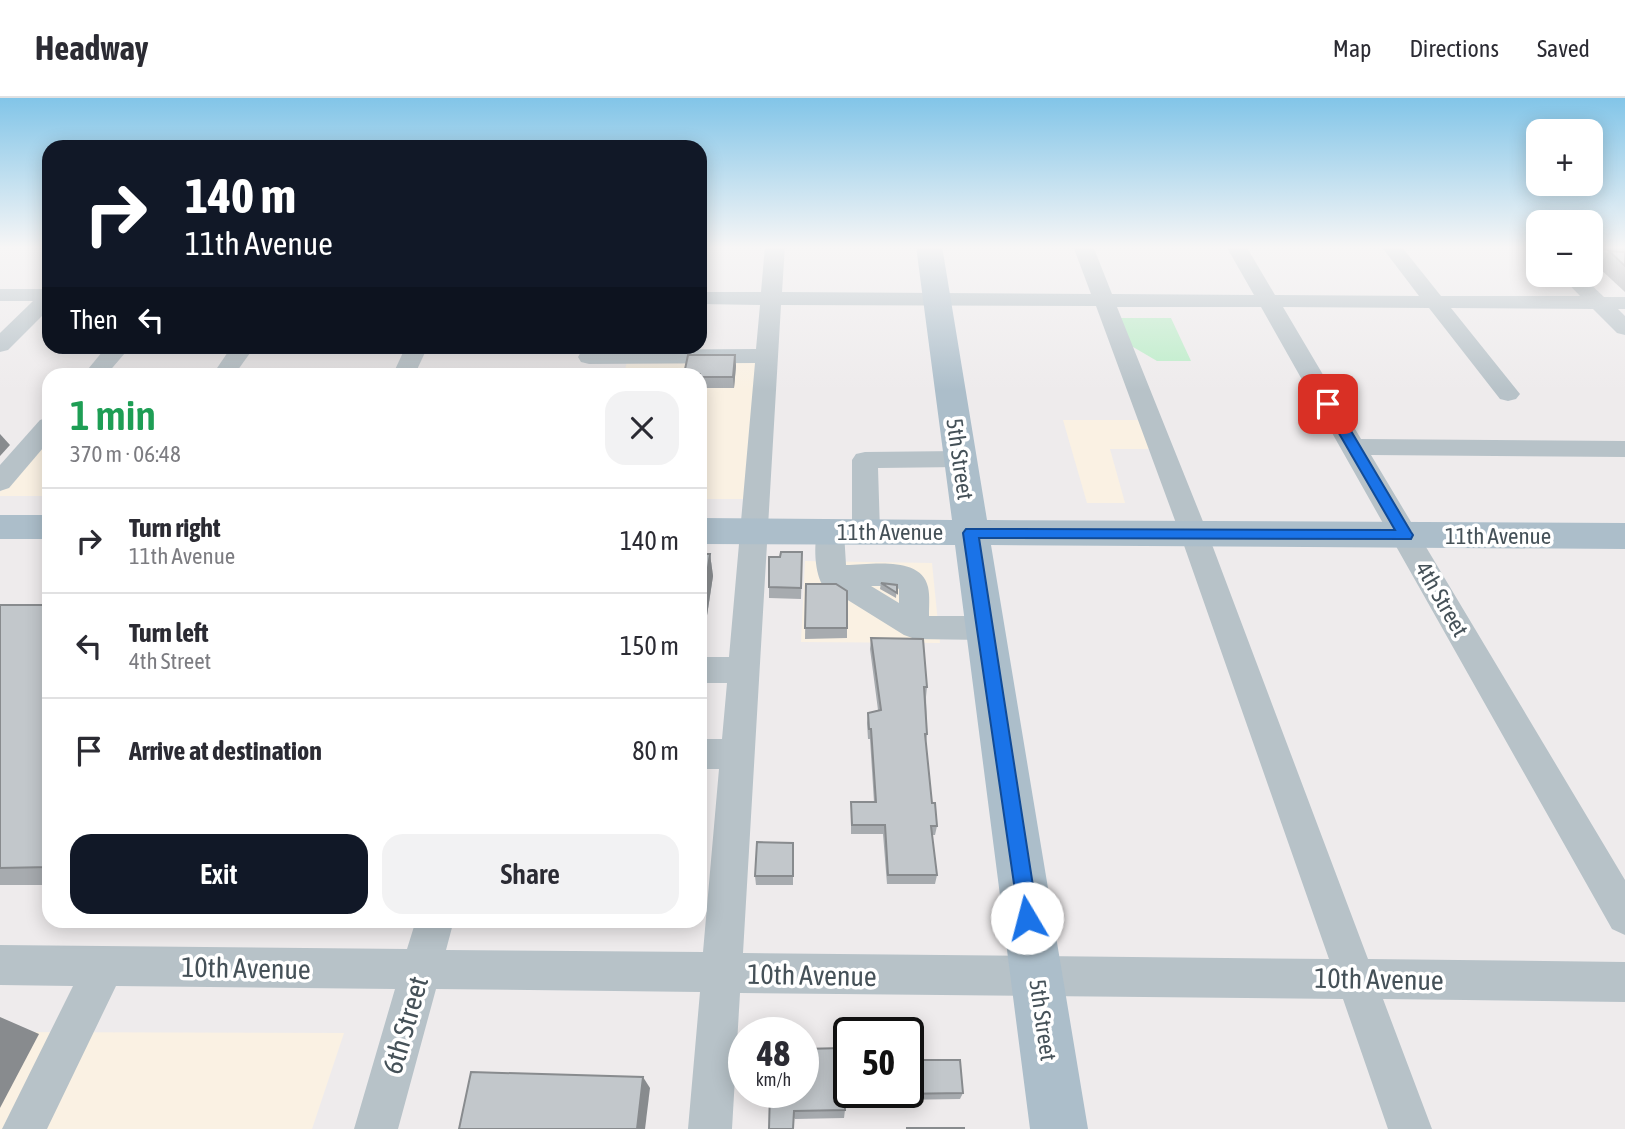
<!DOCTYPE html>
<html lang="en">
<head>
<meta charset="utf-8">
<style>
  :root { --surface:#fff; --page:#f2f2f3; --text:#2b2b33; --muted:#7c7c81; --line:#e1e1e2; --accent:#111827 }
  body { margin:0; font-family:"Asap Condensed",sans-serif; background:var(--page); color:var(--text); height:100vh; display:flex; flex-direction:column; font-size:26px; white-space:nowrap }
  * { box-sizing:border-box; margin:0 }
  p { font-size:23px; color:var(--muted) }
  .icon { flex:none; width:38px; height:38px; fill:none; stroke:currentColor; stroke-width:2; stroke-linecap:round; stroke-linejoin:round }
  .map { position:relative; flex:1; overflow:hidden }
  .drawer { position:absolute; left:42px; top:270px; width:665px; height:560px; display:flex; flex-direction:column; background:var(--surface); border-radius:21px; box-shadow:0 4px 18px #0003 }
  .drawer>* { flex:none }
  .top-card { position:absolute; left:42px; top:42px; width:665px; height:214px; border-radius:21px; box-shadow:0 4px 18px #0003; background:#111827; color:#fff; overflow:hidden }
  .controls { position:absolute; left:1526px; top:21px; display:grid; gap:14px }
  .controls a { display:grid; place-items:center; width:77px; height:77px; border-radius:14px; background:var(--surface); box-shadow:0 4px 18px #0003; font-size:35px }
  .speed { position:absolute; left:728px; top:919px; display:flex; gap:14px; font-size:35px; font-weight:700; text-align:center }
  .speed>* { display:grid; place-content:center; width:91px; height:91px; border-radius:50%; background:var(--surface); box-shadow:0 4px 18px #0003; line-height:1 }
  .speed small { font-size:18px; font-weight:400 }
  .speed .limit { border:4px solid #111; border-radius:10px; background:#fff; color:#111 }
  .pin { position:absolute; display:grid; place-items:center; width:60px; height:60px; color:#fff; margin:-30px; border-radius:14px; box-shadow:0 4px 10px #0006 }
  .me { position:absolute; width:77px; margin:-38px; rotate:352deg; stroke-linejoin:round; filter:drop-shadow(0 0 5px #0008) }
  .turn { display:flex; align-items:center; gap:24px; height:147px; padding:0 28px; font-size:32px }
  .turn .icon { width:91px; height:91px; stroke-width:2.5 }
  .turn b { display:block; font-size:49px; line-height:60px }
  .then { display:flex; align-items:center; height:66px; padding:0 28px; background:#0003; gap:14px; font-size:26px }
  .round { display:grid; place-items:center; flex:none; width:74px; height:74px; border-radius:21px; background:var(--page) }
  .summary { display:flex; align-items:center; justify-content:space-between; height:119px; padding:0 28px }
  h1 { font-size:42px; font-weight:600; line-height:52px; color:#1e9e55 }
  .button { display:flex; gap:14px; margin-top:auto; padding:14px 28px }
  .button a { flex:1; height:80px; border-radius:21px; background:var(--accent); color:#fff; font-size:28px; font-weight:600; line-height:80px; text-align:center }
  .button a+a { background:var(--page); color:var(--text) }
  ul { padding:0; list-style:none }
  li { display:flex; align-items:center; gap:21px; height:105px; padding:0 28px; border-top:2px solid var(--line) }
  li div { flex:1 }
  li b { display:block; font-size:26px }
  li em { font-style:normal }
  header { display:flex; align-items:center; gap:42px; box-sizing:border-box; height:98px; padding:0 35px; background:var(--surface); border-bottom:2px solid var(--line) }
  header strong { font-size:33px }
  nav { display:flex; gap:38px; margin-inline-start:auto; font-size:24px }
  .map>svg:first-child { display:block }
</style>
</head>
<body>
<header>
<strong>Headway</strong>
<nav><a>Map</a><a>Directions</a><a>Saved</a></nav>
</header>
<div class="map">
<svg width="1625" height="1031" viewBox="0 0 1625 1031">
  <rect width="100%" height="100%" fill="#eeebec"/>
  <!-- commercial -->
  <g fill="#faf1e3">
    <path d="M628,259L759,260L747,401H700V276H624Z"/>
    <path d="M1063,322H1139L1150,351H1110L1125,405H1087Z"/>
    <path d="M49,338V398H0V394Z"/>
    <path d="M805,463L932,465L940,545L801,544Z"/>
    <path d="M0,934L344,935L312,1031H0Z"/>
  </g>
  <!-- green -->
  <path fill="#baecc7" d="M1117,220H1171L1191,263H1157L1128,246Z"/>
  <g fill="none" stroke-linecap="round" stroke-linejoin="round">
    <!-- path -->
    <path stroke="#74c894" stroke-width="4.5" stroke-dasharray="7 4.5" stroke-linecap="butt" d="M156,826L158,822"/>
    <!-- minor -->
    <g fill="#b7c2c8" fill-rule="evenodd">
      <path d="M765,148H785L782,194L1091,196L1073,148H1093L1112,196L1254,197L1226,148H1246L1275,197L1419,198L1381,148H1401L1441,198H1580L1560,177H1581L1604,199H1625V211H1618L1625,218V237L1617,235L1593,211L1451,210L1520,296L1516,301L1508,303L1500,301L1429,210L1283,209L1361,341L1625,343V359L1371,357L1625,782V837L1612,831L1261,209H1117L1208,436L1368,861L1625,864V904L1383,901L1432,1031H1388L1343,901L740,895L732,1031H688L700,894L436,891L398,1031H354L395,891L116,888L47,1031H2L73,888L0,887V847L407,851L416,822H454L446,852L703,854L719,671H700V641H722L727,585H700V559H729L755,265L589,266L581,264L578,259L581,254L589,252L756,251L760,207L700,206V194H761ZM781,207L1096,208L1180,436L1329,861L743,855Z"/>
      <path d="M1591,154L1625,155V167L1591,166Z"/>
      <path d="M0,191H49V211L8,252L0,254V235L33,203H0Z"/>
      <path d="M107,248H131L107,276H84Z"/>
      <path d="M232,248H255L235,276H213Z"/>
      <path d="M406,248H428L415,276H393Z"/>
      <path d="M49,319V343L9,390L0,393V367L40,322Z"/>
      <path d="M960,353L969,355L973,361L969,367L960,369L878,370L880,434L876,441L866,444L856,441L852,434V362L856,356L865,354Z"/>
      <path d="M830,424L840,427L844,434L846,467C869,467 921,457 928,489C930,498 929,508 929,518H985L996,522L1000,530L996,538L985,542L915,541L904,537L822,486C814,472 813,440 820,427ZM871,488H894L899,491V505Z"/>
    </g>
    <!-- major -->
    <g fill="#acbeca" fill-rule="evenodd">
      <path d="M916,148H942L987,422L1625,425V451L991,447L1088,1031H1030L955,447L700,446V420L952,422Z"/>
      <rect x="0" y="417" width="49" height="24"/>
    </g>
  </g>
  <!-- wall -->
  <g fill="#a7abaf">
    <path d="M1591,148H1625V153L1594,152L1591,157Z"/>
    <path d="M1609,153L1625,154V194L1598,169Z"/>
    <path d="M735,257L736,268L734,290H700V276Z"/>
    <path d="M700,456H710L713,478L706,524H700Z"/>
    <path d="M802,465L801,501L769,500V489Z"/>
    <path d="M881,485L897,487L896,500L880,491Z"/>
    <path d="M806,486L847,530V540L805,541Z"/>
    <rect x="0" y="507" width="49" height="280"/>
    <path d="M871,540L927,589L926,599L927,636L926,644L932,705L937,728L935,737H932L937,777L935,786H887L883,736H851V704H874L870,641H868L867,625L868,615L878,612L870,551Z"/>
    <path d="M793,745V787H756L755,778Z"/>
    <path d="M770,994L845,1012L844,1020L795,1021Z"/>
    <path d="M894,994H908L963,995L960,1001L895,1002Z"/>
  </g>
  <!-- shaded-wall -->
  <g fill="#888b8e">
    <path d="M735,257L736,268L734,290L733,279Z"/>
    <path d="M0,336L10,347L0,358Z"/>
    <path d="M710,456L713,478L706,524L703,503Z"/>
    <path d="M0,919L39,936L0,1010Z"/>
    <path d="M643,979L650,990L645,1031H637Z"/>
  </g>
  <!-- building -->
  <g fill="#c2c7cb" stroke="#888b8e" stroke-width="2">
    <path d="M1609,153L1625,154V168Z"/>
    <path d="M688,257H735L733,279H700V276H684Z"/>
    <path d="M781,454H802L801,490L769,489V459H780Z"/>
    <path d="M700,456H710L703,503H700Z"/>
    <path d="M881,485L897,487V495Z"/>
    <path d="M806,486H836L847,493V530H805Z"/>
    <path d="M0,507H49V769L0,770Z"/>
    <path d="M871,540L923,541L927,589H924L927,636H925L932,705H935L937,728H931L937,777H888L885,727H852L851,704H876L871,631H869L868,615L881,612Z"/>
    <path d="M757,744L793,745V778H755Z"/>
    <path d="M842,950L845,1012L794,1013L793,1031H769L770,994H803V951Z"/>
    <path d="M908,962H960L963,995L896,996V994H908Z"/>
    <path d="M471,974L643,979L637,1031H459Z"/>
    <rect x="907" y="1030" width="57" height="1"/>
  </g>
  <!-- sky -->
  <linearGradient id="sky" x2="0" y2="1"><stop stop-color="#82c5e8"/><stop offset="0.51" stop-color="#f7f6f6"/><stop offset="1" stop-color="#f7f6f6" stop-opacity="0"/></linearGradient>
  <rect width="1625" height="293" fill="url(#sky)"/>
  <!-- route -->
  <path fill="#1a73e8" stroke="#114b97" stroke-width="2" d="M1328,302L1335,306L1411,434L1413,437L1411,441L979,440L1038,820L1035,827L1027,830L1020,827L963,435L966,431L1395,432L1322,306Z"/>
  <g text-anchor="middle" stroke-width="7" stroke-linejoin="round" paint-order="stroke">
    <!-- street labels -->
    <g font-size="23" fill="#455158" stroke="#fff">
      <text transform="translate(960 361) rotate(82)" y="8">5th Street</text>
      <text x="890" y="442">11th Avenue</text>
      <text x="1498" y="446">11th Avenue</text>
      <text transform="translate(1442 501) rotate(60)" y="8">4th Street</text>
      <text transform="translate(1043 922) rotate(82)" y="8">5th Street</text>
    </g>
    <!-- near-street labels -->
    <g font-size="28" fill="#455158" stroke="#fff">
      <text transform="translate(246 870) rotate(1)" y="10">10th Avenue</text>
      <text transform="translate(812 877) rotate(1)" y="10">10th Avenue</text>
      <text transform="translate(1379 881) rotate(1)" y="10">10th Avenue</text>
      <text transform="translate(405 927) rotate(-74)" y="10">6th Street</text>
    </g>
  </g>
</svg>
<div class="controls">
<a>+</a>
<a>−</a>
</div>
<div class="speed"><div>48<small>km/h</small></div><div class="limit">50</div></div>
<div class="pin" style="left:1328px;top:306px;background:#d93025"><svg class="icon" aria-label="arrive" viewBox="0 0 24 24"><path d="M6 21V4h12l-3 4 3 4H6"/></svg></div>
<svg class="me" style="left:1027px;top:820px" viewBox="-20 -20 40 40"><circle r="19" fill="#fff"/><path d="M0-13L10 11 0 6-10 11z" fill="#1a73e8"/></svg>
<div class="top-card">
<div class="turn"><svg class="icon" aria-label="right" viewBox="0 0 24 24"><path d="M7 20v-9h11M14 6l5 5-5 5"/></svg><div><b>140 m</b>11th Avenue</div></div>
<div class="then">Then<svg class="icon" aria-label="left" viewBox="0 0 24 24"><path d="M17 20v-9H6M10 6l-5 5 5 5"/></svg></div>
</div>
<section class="drawer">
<div class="summary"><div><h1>1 min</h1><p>370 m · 06:48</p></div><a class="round"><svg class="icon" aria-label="close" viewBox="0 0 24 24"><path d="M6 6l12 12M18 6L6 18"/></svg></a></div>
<ul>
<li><svg class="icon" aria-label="right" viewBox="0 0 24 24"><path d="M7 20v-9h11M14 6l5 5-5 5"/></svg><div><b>Turn right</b><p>11th Avenue</p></div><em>140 m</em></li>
<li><svg class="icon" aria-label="left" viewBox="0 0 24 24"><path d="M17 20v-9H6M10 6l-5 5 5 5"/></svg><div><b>Turn left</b><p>4th Street</p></div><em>150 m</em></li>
<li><svg class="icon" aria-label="arrive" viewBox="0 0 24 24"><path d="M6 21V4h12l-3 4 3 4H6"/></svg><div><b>Arrive at destination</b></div><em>80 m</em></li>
</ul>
<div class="button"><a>Exit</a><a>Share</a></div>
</section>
</div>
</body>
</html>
